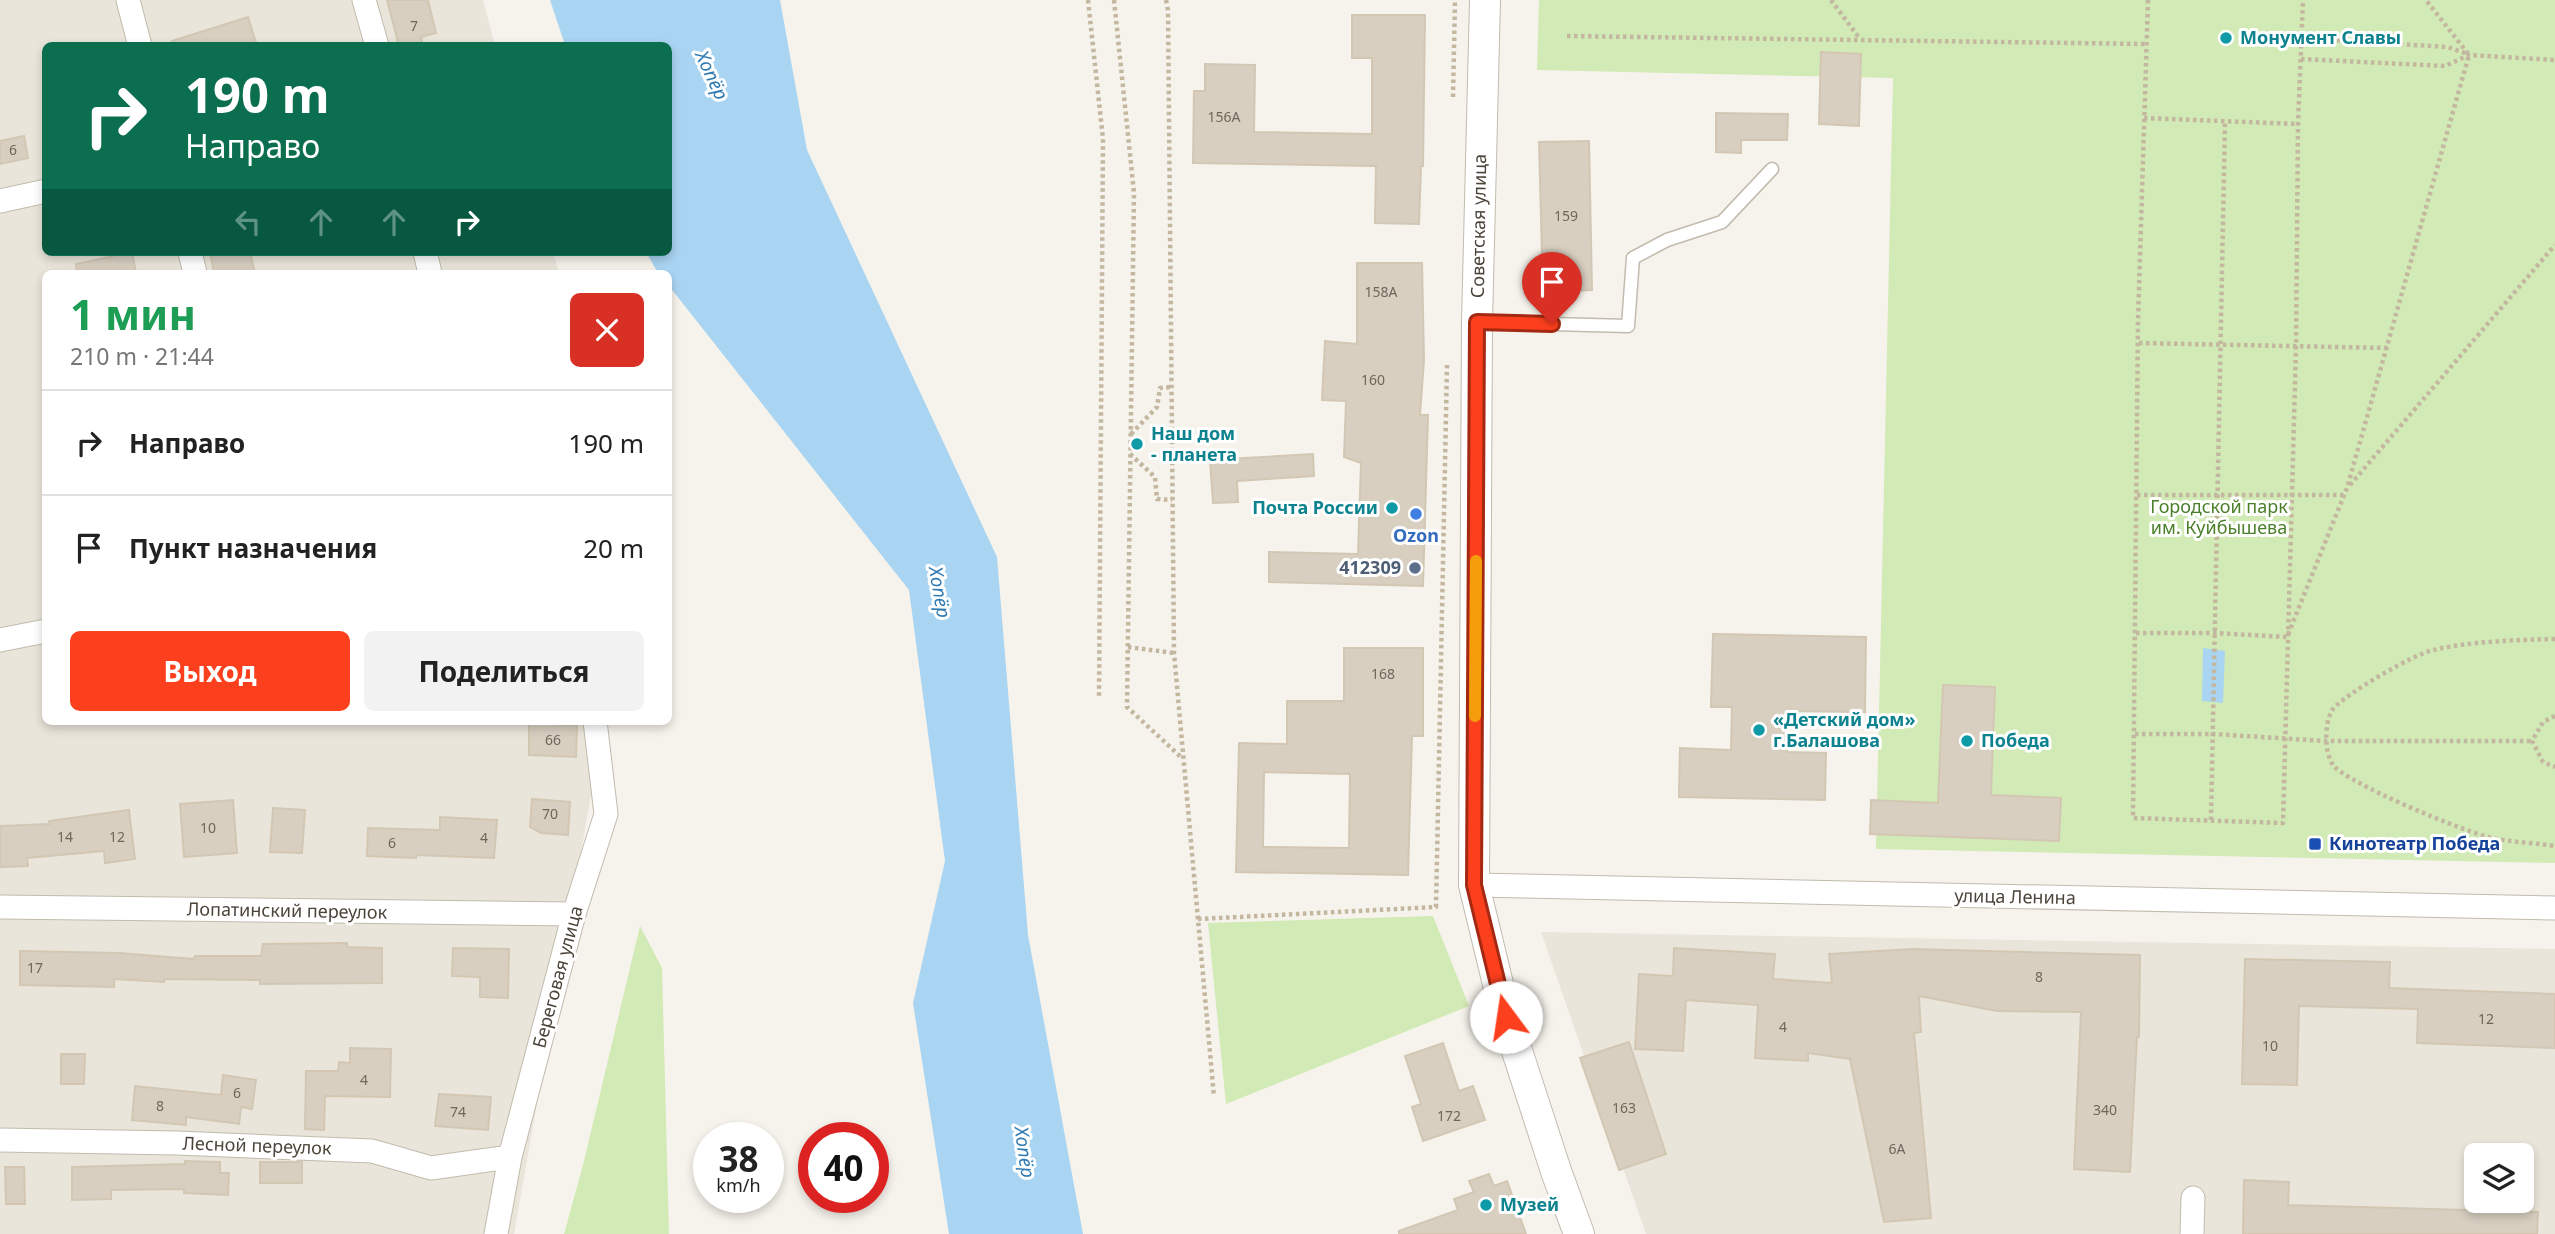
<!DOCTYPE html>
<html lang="ru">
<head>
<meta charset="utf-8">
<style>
  :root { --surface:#fff; --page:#f2f2f2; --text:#222; --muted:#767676; --line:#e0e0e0; --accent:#fc3f1d }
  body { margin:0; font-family:"Noto Sans",sans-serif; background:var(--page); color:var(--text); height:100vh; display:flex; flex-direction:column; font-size:26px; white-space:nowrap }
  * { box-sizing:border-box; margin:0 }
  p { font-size:23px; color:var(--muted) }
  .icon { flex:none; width:38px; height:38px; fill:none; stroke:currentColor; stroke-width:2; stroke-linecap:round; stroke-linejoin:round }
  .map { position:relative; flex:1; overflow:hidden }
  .drawer { position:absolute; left:42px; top:270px; width:630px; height:455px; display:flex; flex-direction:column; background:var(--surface); border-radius:10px; box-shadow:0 4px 10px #0003 }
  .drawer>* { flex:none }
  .banner { position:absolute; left:42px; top:42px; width:630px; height:214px; border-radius:10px; box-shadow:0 4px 10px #0003; background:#0b6e4f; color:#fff; overflow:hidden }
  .controls { position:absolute; left:2464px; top:1143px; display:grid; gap:14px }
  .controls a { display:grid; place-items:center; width:70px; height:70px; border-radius:10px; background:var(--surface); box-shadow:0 4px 10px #0003; font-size:35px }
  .speed { position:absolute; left:693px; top:1122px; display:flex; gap:14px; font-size:35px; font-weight:700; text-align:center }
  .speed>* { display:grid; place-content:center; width:91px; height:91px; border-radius:50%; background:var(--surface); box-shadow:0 4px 10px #0003; line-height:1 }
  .speed small { font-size:18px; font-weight:400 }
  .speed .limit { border:10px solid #d22; background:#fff; color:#111 }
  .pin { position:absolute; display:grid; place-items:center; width:60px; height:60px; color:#fff; margin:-72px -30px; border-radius:50% 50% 50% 0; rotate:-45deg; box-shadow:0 0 7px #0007 }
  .pin .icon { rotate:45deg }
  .me { position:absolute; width:77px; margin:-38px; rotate:346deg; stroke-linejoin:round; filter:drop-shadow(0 0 5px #0008) }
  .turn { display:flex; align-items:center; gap:24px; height:147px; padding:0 28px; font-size:32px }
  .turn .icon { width:91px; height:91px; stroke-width:2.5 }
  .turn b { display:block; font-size:49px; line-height:60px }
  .lanes { display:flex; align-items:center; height:66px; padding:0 28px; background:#0003; justify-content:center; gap:35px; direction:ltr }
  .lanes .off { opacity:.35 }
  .round { display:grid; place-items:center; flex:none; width:74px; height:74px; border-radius:10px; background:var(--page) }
  .headline { display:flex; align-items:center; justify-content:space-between; height:119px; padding:0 28px }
  h1 { font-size:42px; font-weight:700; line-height:52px; color:#1e9e55 }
  .action { display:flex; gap:14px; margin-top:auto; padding:14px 28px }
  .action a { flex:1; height:80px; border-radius:10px; background:var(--accent); color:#fff; font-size:28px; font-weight:700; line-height:80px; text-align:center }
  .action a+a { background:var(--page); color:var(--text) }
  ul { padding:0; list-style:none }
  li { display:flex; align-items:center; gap:21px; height:105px; padding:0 28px; border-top:2px solid var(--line) }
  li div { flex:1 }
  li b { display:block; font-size:26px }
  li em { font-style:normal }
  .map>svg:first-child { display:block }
</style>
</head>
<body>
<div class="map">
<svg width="2555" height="1234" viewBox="0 0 2555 1234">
  <rect width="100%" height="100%" fill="#f6f3ec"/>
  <!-- residential -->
  <g fill="#eae5da" fill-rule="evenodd">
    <path d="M0,0H483L495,45L46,46V252H553L559,273H46V721H604L514,1234H0Z"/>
    <path d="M1541,932L2555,949V1234H1646ZM2476,1155H2522V1200H2476Z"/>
  </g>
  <!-- green -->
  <g fill="#d2eab5">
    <path d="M1539,0H2555V863L1876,849L1893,78L1537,70Z"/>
    <path d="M1433,916L1469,1006L1226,1104L1208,923Z"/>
    <path d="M640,926L662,968L669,1234H564L583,1165Z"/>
  </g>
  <!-- water -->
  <g fill="#a9d4f2">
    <path d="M550,0H780L807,150L997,557L1028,935L1083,1234H949L913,1003L945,861L909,590L669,286L668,273H658L646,252H668V46L565,45Z"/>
    <path d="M2203,648L2225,651L2223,703L2202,701Z"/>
  </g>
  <!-- building -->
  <g fill="#d8cfc1" stroke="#d3c7b4" stroke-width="2" fill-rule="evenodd">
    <path d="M387,0H428L436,33L421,37L423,46H399Z"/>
    <path d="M1352,15H1425L1423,166H1421L1419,224L1375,223L1376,166L1193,163L1194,91H1205V64L1255,65L1254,132L1372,134V58H1352Z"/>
    <path d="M248,17L257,46H173L172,41Z"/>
    <path d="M1821,52L1861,54L1859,126L1819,124Z"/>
    <path d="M1716,113L1788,114L1787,140H1741V153L1716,152Z"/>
    <path d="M24,136L28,158L0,164V141Z"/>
    <path d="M1589,141L1592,290L1543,292L1539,142Z"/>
    <path d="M132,252L136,273H77L76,264Z"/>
    <path d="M210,252H250L255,273H214Z"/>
    <path d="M1357,263H1422L1424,360L1420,415H1428L1423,586L1269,582V552L1358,554L1361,463L1344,457L1346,401L1322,400L1325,341L1357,344Z"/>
    <path d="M1313,454L1314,476L1237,481L1238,502L1213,503L1210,460Z"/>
    <path d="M1713,634L1866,637L1865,712L1788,711L1787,752L1826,753L1825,800L1679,797L1680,748L1731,750L1732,707H1711Z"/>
    <path d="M1344,648H1423V736H1412L1408,875L1236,872L1239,743L1287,744V701H1344ZM1264,772L1350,774L1349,848L1263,847Z"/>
    <path d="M1943,685L1995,687L1991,795L2061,798L2059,841L1870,834L1871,800L1938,803Z"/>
    <path d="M529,723L577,725L576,757L529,755Z"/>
    <path d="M532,799L570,802L568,835L541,833L530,827Z"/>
    <path d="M233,800L237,853L184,857L180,804Z"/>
    <path d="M273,808L305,810L302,853L270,852Z"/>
    <path d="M129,810L135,859L105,863L104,851L27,858L28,866L0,867V826L50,824L49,821Z"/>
    <path d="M440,817L497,820L494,858L416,855V858L367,856L368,828L440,830Z"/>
    <path d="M347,943V947L382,948V983L260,984V980L164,979V982L114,979V987L20,985V951L119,953L194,959L195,956H261L263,944Z"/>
    <path d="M453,948L509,949L508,998L480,997V977L452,976Z"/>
    <path d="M1674,948L1775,954L1773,979L1832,983L1829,954L1913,949L2140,955L2139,1037H2137L2130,1172L2074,1169L2081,1012L1997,1011L1919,996L1921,1032L1914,1033L1931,1218L1884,1222L1850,1059L1808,1053V1061L1755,1058L1758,1005L1686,1000L1683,1051L1635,1049L1639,974L1673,976Z"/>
    <path d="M2245,959L2390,962L2389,988L2555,994V1048L2417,1043L2418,1009L2299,1006L2297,1085L2242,1084Z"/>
    <path d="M1629,1042L1666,1154L1619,1170L1580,1058Z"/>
    <path d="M1443,1043L1459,1091L1473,1086L1485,1120L1423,1141L1412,1107L1421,1104L1405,1056Z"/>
    <path d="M350,1048L391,1049L390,1097L325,1096L324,1130L305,1129L306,1071H338L339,1062L350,1063Z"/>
    <path d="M61,1054H85L84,1084H61Z"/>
    <path d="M223,1075L256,1080L252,1109L241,1107L239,1124L186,1117V1125L132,1120L135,1086L221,1095Z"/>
    <path d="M439,1094L491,1097L488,1130L435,1126Z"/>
    <path d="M185,1161L220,1162V1173H229L228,1195L184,1193V1189L111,1190V1199L72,1200V1167L185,1164Z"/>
    <rect x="260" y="1162" width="42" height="21"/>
    <path d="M5,1167H24L25,1204H6Z"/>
    <path d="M1489,1174L1494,1186L1507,1181L1526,1234H1399V1231L1458,1210L1454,1199L1474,1192L1469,1181Z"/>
    <path d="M2244,1180L2289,1182L2288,1205L2538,1212L2537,1234H2243Z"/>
  </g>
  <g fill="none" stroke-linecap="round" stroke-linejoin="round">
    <defs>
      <path id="service" d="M1477,322L1628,326L1633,258L1667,240L1722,222L1772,169"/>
      <g id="minor">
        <path d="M128,0L140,46"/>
        <path d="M364,0L377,46"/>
        <path d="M0,201L46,191"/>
        <path d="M190,252L195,273"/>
        <path d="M425,252L430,273"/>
        <path d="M0,640L46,631"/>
        <path d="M1474,885L2555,908"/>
        <path d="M0,907L574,914"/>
        <path d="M0,1140L177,1143L372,1151L431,1168L510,1157"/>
        <path d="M496,1234L510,1157L574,914L606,814L595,721"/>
        <path d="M2192,1234L2193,1198"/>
      </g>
      <path id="tertiary" d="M1485,0L1477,322L1474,885L1506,1017L1556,1171L1579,1234"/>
    </defs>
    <!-- service casing -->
    <use href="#service" stroke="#c2bbae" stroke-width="15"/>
    <!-- minor casing -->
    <use href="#minor" stroke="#c2bbae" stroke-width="25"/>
    <!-- tertiary casing -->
    <use href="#tertiary" stroke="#c2bbae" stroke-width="32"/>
    <!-- path -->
    <g stroke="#c4b79f" stroke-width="4.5" stroke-dasharray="3.5 3.5" stroke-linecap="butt">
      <path d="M1088,0L1103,139L1099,699"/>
      <path d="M1114,0L1134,193L1127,707L1182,758"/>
      <path d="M1166,0L1168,10L1174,653L1214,1097"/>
      <path d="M1831,0L1860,39"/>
      <path d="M2148,0L2138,320L2133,818L2283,823L2296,347L2298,124L2303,0"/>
      <path d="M1567,36L2146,44"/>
      <path d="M2302,38L2447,47L2468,54"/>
      <path d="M2301,59L2445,66L2469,55L2555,60"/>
      <path d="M1453,97L1455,0"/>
      <path d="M2144,118L2298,124"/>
      <path d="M2139,343L2387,348"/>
      <path d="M1131,434L1157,407L1160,388L1171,387"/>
      <path d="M1130,454L1155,477L1157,499L1172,500"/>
      <path d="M2350,485L2555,245"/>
      <path d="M2137,495H2344"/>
      <path d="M2136,633H2215L2287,637L2347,488L2469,55L2426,0"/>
      <path d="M2555,639C2515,640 2473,641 2433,650C2414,654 2345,694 2333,709C2324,722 2324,752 2333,765C2346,783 2467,833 2492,838C2512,842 2534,843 2555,846"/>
      <path d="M1128,647L1174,653"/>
      <path d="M2555,716L2543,722L2532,741L2543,762L2555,767"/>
      <path d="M2135,734H2213L2325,741H2532"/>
      <path d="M2211,820L2225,122"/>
      <path d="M1198,919L1436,907L1447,365"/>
    </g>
    <!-- service -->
    <use href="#service" stroke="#fff" stroke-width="12"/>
    <!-- minor -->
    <use href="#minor" stroke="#fff" stroke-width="23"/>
    <!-- tertiary -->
    <use href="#tertiary" stroke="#fff" stroke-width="30"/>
  </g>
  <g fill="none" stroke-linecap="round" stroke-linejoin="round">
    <defs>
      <path id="route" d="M1506,1017L1474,885L1477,322L1552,324"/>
    </defs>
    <!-- route casing -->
    <use href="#route" stroke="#a42913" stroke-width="18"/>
    <!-- route -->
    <use href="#route" stroke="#fc3f1d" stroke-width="12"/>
    <!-- slow -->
    <path stroke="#f59e0b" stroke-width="12" d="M1475,716L1476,561"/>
  </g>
  <!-- markers -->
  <g fill="#0f9aa8" stroke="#fff" stroke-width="2.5">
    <circle cx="2226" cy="38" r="7"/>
    <circle cx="1137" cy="444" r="7"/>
    <circle cx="1392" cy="508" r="7"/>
    <circle cx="1759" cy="730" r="7"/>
    <circle cx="1967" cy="741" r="7"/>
    <circle cx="1486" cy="1205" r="7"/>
  </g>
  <circle fill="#3f7fe0" stroke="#fff" stroke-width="2.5" cx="1416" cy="514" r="7"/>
  <circle fill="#5c6f8a" stroke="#fff" stroke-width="2.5" cx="1415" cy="568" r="7"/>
  <rect fill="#1a4fb4" stroke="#fff" stroke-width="2.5" x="2308" y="837" width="14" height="14" rx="3.5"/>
  <g text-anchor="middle" stroke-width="6" stroke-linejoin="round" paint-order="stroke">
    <!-- number labels -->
    <g font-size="14" fill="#6e675b">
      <text x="414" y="31">7</text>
      <text x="1224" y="122">156А</text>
      <text x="13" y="155">6</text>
      <text x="1566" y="221">159</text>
      <text x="1381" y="297">158А</text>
      <text x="1373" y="385">160</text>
      <text x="1383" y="679">168</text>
      <text x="553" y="745">66</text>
      <text x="550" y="819">70</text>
      <text x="208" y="833">10</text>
      <text x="65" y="842">14</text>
      <text x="117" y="842">12</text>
      <text x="484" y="843">4</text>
      <text x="392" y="848">6</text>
      <text x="35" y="973">17</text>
      <text x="2039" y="982">8</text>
      <text x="2486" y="1024">12</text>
      <text x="1783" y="1032">4</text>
      <text x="2270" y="1051">10</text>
      <text x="364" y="1085">4</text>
      <text x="237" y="1098">6</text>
      <text x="160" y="1111">8</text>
      <text x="1624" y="1113">163</text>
      <text x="2105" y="1115">340</text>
      <text x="458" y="1117">74</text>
      <text x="1449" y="1121">172</text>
      <text x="1897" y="1154">6А</text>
    </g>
    <!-- culture labels -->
    <g font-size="18" font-weight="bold" fill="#0d838f" stroke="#fff" text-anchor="start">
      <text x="2240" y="44">Монумент Славы</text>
      <text x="1151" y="440">Наш дом<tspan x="1151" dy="21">- планета</tspan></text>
      <text x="1378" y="514" text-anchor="end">Почта России</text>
      <text x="1773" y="726">«Детский дом»<tspan x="1773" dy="21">г.Балашова</tspan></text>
      <text x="1981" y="747">Победа</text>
      <text x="1500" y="1211">Музей</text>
    </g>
    <!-- street labels -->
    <g font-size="18" fill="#4b4439" stroke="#fff">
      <text transform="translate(1479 226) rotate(-89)" y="6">Советская улица</text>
      <text transform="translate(2015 897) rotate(1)" y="6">улица Ленина</text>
      <text transform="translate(287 911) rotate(1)" y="6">Лопатинский переулок</text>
      <text transform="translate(558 977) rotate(-75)" y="6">Береговая улица</text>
      <text transform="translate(257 1146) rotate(2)" y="6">Лесной переулок</text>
    </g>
    <!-- park labels -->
    <g font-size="18" fill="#4a7f2a" stroke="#fff">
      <text x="2219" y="513">Городской парк<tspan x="2219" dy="21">им. Куйбышева</tspan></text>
    </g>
    <!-- shop labels -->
    <g font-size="18" font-weight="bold" fill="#366cbe" stroke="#fff">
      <text x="1416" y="542">Ozon</text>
    </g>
    <!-- service labels -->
    <g font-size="18" font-weight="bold" fill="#4e5e75" stroke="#fff" text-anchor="end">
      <text x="1401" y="574">412309</text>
    </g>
    <!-- transit labels -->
    <g font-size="18" font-weight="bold" fill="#164399" stroke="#fff" text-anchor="start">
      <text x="2329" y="850">Кинотеатр Победа</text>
    </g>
    <!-- water labels -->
    <g font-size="19" font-style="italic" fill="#2e7ab2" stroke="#fff">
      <text transform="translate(712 75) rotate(65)" y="7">Хопёр</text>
      <text transform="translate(940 592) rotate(80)" y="7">Хопёр</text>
      <text transform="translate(1025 1152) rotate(82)" y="7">Хопёр</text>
    </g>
  </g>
</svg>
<div class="controls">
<a><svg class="icon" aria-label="layers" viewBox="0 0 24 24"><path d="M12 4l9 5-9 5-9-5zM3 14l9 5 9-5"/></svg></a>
</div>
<div class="speed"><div>38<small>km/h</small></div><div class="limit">40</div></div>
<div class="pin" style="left:1552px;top:324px;background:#d93025"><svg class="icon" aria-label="arrive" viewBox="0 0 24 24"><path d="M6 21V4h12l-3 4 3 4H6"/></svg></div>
<svg class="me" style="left:1506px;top:1017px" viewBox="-20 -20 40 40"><circle r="19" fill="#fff"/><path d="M0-13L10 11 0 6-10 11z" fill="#fc3f1d"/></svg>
<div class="banner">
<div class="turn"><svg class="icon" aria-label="right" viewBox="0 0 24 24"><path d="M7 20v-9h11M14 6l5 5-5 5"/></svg><div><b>190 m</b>Направо</div></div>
<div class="lanes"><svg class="icon off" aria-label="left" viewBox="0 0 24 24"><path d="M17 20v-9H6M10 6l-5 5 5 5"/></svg><svg class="icon off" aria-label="ahead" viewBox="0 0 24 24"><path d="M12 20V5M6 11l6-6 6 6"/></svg><svg class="icon off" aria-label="ahead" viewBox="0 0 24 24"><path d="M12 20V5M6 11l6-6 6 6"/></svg><svg class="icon" aria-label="right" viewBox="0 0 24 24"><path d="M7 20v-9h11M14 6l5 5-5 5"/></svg></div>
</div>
<section class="drawer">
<div class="headline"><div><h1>1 мин</h1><p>210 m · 21:44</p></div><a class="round" style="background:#d93025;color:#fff"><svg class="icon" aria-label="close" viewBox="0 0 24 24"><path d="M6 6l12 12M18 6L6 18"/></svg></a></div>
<ul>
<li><svg class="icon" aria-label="right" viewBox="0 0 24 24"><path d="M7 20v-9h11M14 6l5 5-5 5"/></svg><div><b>Направо</b></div><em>190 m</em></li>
<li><svg class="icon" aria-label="arrive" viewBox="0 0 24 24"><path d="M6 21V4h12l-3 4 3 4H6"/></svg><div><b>Пункт назначения</b></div><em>20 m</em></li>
</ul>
<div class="action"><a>Выход</a><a>Поделиться</a></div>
</section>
</div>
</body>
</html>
